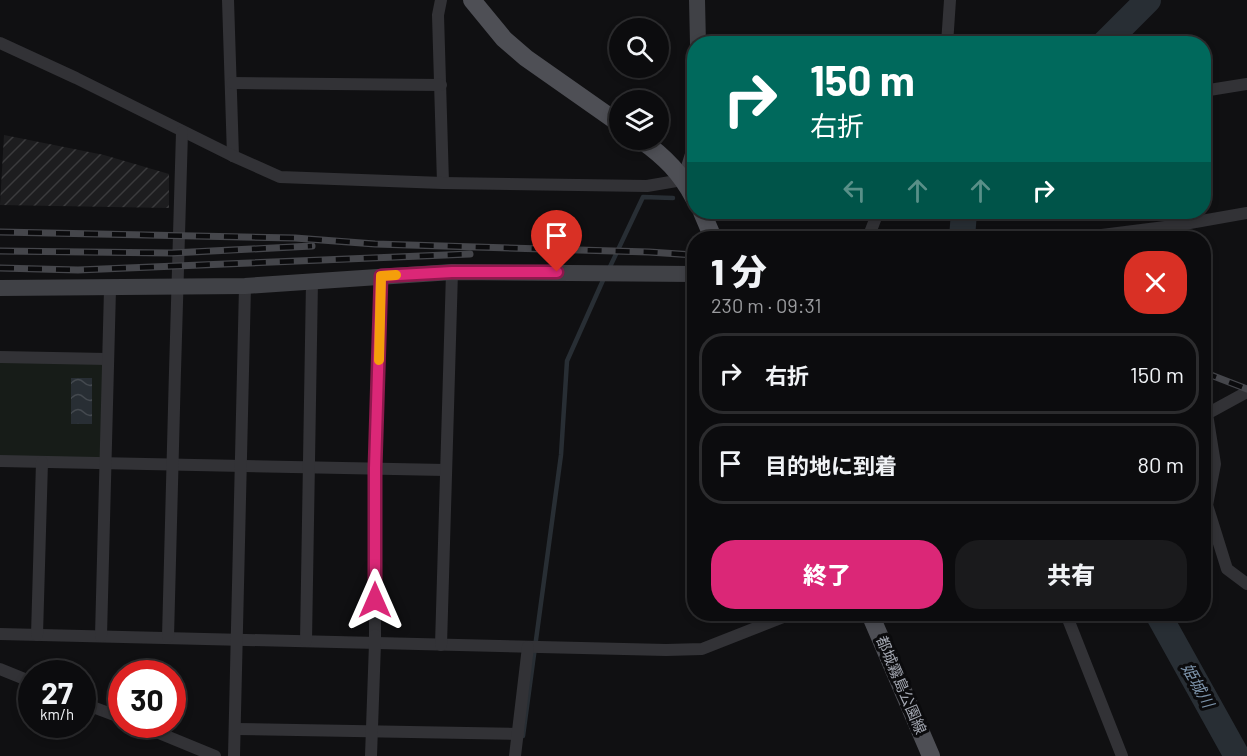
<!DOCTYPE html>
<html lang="ja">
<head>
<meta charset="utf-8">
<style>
  :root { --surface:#0c0c0e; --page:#1a1a1c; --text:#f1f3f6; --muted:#9a9b9e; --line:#2c2c2e; --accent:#db2777 }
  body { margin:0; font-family:Barlow,"Noto Sans JP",sans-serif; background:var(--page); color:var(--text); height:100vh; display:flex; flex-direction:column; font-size:22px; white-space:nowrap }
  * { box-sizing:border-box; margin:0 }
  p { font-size:20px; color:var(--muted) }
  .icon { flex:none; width:33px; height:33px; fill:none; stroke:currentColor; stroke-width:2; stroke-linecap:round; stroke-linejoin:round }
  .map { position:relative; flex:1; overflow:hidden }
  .details { position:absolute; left:687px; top:231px; width:524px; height:390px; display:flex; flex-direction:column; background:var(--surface); border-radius:24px; box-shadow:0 3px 9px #0003,0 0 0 2px var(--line) }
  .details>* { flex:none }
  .banner { position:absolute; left:687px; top:36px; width:524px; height:183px; border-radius:24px; box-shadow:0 3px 9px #0003,0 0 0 2px var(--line); background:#00695c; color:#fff; overflow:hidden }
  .fabs { position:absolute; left:609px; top:18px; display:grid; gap:12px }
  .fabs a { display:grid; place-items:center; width:60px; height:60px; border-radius:50%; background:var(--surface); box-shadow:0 3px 9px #0003,0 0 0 2px var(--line); font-size:30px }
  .speed { position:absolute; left:18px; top:660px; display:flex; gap:12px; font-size:30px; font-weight:700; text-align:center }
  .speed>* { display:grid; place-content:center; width:78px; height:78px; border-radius:50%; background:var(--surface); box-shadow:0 3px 9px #0003,0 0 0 2px var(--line); line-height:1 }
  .speed small { font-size:15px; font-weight:400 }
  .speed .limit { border:9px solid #d22; background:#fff; color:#111 }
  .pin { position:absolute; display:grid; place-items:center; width:51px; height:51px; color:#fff; margin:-62px -26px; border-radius:50% 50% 50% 0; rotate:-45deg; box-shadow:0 0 6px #0007 }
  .pin .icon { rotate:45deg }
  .me { position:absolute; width:66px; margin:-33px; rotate:0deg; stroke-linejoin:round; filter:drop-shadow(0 0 4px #0008) }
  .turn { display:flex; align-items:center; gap:21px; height:126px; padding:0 24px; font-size:27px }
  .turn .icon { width:78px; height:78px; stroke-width:2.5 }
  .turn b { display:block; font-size:42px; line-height:51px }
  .lanes { display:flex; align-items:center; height:57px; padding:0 24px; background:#0003; justify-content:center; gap:30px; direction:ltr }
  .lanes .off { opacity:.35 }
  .round { display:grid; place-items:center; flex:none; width:63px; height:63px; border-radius:24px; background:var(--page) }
  .summary { display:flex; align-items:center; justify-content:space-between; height:102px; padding:0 24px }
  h1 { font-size:36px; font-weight:800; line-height:45px }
  .button { display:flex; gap:12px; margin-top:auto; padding:12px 24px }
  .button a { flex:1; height:69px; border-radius:24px; background:var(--accent); color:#fff; font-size:24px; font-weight:800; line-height:69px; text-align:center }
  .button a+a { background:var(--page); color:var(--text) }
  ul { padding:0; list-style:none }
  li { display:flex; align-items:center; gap:18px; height:81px; margin:0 12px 9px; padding:0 12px; border:3px solid var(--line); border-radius:24px }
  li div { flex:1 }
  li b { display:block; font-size:22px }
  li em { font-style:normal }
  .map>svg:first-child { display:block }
</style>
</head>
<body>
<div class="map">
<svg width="1247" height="756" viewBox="0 0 1247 756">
  <defs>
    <pattern id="industrial-furrows" width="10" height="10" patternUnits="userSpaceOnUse" patternTransform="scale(1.5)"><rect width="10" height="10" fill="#1d1d1f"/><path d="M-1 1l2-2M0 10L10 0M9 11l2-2" fill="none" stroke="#3b3b3d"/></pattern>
    <pattern id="water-waves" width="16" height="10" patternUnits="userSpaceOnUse" patternTransform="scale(1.5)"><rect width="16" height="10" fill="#282e34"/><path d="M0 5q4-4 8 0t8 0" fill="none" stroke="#44494f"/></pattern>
  </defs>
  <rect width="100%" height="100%" fill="#101012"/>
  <!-- industrial -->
  <path fill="url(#industrial-furrows)" d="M4,135L104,155L169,174V208L0,205Z"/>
  <!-- park -->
  <path fill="#171c18" d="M0,357L107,359L105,463L0,461Z"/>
  <!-- water -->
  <rect fill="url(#water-waves)" x="71" y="378" width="21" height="46"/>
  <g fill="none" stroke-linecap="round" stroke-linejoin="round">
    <!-- stream -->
    <g stroke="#282e34" stroke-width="4.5">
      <path d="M608,271L643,197L673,198"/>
      <path d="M523,736L561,455L567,361L604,278"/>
    </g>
    <!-- river -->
    <g stroke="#282e34" stroke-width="26">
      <path d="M1104,44L1148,0"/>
      <path d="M962,238L964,212"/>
      <path d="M1158,614L1237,756"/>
    </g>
    <!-- street -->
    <g stroke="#323236" stroke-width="12">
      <path d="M228,0L233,156"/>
      <path d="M441,0L438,15L443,183"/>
      <path d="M0,43L76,78L233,156L280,177L443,183L647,186L694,178"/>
      <path d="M947,44L950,0"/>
      <path d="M232,83L441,85"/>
      <path d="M1203,91L1247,84"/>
      <path d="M868,238L878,212"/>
      <path d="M1078,238L1173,226L1247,213"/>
      <path d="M0,357L107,359"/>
      <path d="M1207,414L1215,464L1207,505L1227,569L1247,584"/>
      <path d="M1203,416L1247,392"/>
      <path d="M0,461L445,470"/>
      <path d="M1066,614L1122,756"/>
      <path d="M0,634L666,650L702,649L791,614"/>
      <path d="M37,635L42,462"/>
      <path d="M101,636L110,289"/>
      <path d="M168,637C173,469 176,300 182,132"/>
      <path d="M306,641L312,281"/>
      <path d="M441,645L452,272"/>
      <path d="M0,669L32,682"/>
      <path d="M82,703L122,718"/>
      <path d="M137,724L215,756"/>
      <path d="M235,729L518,734"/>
      <path d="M234,756L245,286"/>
      <path d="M371,756L375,643V468L381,276"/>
      <path d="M515,756L528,647"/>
    </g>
    <!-- secondary -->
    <g stroke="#404146" stroke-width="16">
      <path d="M697,0L698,44"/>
      <path d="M685,180L694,151"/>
      <path d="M0,288L245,286L452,272L694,274"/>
    </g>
    <!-- primary -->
    <g stroke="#4e4f55" stroke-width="18">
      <path d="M472,0L504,39L526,58L620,124"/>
      <path d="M641,140C664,156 681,173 694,198"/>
      <path d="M702,212L713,238"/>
      <path d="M870,614L931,756"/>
    </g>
    <defs>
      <g id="rail">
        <path d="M0,232L295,238L375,244L649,252L694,255"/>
        <path d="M0,251L172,253L312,246"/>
        <path d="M0,268L78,270L470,254"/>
        <path d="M1203,372L1247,389"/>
      </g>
    </defs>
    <!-- rail casing -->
    <use href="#rail" stroke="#45464b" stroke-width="7"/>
    <!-- rail -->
    <use href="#rail" stroke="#0b0b0d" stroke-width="4.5" stroke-dasharray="14" stroke-linecap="butt"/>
  </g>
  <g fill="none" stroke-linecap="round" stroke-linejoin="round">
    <defs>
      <path id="route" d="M375,600V468L381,276L452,272H557"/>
    </defs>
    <!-- route casing -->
    <use href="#route" stroke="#8e194d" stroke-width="15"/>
    <!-- route -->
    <use href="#route" stroke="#db2777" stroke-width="10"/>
    <!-- slow -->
    <path stroke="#f59e0b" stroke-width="10" d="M379,360L381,276L396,275"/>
  </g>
  <g text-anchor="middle" stroke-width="6" stroke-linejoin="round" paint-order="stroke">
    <!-- street labels -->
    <g font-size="15" fill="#a3a7b1" stroke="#0b0b0d">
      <text transform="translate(901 685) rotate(67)" y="5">都城霧島公園線</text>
    </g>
    <!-- water labels -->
    <g font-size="16" font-style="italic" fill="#7c93aa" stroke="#0b0b0d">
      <text transform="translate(1198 685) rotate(61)" y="6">姫城川</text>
    </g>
  </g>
</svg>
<div class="fabs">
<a><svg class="icon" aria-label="search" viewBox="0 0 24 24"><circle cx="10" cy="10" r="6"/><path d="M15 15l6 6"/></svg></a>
<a><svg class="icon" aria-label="layers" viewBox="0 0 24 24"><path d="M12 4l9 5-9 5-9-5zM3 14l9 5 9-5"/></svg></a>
</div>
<div class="speed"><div>27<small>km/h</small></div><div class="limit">30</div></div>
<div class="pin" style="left:557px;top:272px;background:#d93025"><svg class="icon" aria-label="arrive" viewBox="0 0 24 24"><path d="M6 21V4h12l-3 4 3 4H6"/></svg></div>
<svg class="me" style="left:375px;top:600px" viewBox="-20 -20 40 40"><path d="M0-17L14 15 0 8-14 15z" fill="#db2777" stroke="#fff" stroke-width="4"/></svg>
<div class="banner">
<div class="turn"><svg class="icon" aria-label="right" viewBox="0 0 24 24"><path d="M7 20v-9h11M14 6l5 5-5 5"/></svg><div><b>150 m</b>右折</div></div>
<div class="lanes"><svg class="icon off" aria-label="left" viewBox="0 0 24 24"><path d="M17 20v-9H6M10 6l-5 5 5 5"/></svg><svg class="icon off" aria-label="ahead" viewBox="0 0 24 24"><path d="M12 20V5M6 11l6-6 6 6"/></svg><svg class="icon off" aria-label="ahead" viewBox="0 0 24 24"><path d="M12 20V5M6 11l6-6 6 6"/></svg><svg class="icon" aria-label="right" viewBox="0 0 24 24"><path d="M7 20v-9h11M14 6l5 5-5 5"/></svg></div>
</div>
<section class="details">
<div class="summary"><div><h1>1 分</h1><p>230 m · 09:31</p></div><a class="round" style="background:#d93025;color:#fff"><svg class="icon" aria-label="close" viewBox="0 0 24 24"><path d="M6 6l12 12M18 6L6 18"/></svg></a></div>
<ul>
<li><svg class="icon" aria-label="right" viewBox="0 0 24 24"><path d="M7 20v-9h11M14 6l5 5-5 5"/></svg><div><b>右折</b></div><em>150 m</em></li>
<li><svg class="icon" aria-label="arrive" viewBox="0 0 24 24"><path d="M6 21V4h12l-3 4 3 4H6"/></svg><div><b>目的地に到着</b></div><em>80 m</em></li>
</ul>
<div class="button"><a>終了</a><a>共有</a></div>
</section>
</div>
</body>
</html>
